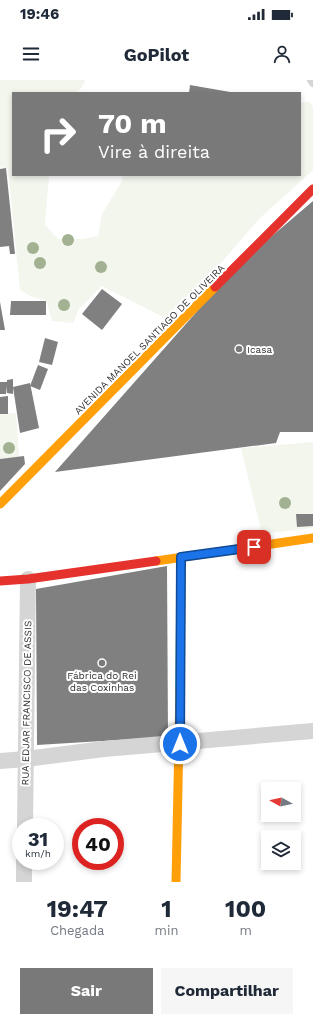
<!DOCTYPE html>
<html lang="pt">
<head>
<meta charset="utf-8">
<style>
  :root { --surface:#fff; --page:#f6f6f7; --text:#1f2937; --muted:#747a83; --accent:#797979 }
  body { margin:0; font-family:"Work Sans",sans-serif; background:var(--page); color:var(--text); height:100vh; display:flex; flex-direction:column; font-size:15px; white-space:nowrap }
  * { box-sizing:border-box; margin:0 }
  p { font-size:13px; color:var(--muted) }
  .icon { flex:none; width:22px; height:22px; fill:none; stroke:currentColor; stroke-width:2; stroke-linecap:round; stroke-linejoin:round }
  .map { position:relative; height:802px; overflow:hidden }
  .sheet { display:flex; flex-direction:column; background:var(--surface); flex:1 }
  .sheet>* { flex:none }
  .banner { position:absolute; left:12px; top:12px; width:289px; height:84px; border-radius:0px; box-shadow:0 2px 6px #0003; background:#797979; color:#fff; overflow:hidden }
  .needle { width:26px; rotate:278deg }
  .fabs { position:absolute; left:261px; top:702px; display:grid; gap:8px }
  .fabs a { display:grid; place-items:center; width:40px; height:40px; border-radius:0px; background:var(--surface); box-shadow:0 2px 6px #0003; font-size:20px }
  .speed { position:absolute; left:12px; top:738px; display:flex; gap:8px; font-size:20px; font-weight:700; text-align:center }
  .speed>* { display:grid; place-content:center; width:52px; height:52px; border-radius:50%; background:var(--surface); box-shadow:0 2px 6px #0003; line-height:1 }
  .speed small { font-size:10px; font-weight:400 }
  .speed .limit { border:6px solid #d22; background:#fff; color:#111 }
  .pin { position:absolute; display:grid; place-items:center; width:34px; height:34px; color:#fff; margin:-17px; border-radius:8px; box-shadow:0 2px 6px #0006 }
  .me { position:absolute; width:44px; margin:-22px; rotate:0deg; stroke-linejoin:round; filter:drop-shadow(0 0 3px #0008) }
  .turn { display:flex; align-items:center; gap:14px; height:84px; padding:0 20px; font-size:18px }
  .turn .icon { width:52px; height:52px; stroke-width:2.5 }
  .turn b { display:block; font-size:28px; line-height:34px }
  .eta { display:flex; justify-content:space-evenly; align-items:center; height:68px; text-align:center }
  .eta b { font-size:24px; font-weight:700; line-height:28px }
  .cta { display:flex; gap:8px; margin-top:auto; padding:8px 20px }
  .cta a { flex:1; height:46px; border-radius:0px; background:var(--accent); color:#fff; font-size:16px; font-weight:700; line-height:46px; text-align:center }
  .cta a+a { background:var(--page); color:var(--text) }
  .status { display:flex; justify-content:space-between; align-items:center; height:28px; padding:0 20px; background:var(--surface); direction:ltr }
  .status svg { height:11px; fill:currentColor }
  header { display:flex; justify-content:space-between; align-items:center; height:52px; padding:0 20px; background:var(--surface); font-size:18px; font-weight:700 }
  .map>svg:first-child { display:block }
</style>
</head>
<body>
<div class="status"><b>19:46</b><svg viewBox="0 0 49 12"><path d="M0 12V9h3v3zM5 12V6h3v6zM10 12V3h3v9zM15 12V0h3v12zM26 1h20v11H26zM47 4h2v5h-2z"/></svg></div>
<header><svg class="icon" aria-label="menu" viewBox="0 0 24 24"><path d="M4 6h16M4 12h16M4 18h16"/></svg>GoPilot<svg class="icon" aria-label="person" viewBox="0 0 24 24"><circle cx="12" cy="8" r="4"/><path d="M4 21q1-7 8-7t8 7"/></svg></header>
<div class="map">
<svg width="313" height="802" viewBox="0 0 313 802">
  <rect width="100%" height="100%" fill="#fff"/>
  <!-- green -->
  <g fill="#f2f6ed">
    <path d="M0,0H85L82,7L76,13H13V95H49L45,145L58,159H82L98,156L102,134L122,101L123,95H300V22H310L313,27V90L259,139L214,191L165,238L102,206L79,229L73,243L52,241L46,220L32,217L20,210L8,89L0,87Z"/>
    <path d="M16,333L19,377L0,379V334Z"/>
    <path d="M313,362V448L262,454L241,368Z"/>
  </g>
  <!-- building -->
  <g fill="#808080">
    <path d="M190,5L230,12V13H189Z"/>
    <path d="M6,88L15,174H10L9,166L0,167V89Z"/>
    <path d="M313,121V352H280L276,363L55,392L238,185Z"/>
    <path d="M102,209L122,224L102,250L82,234Z"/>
    <path d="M11,221H46V235H10Z"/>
    <path d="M0,222L5,250H0Z"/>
    <path d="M45,258L58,262L52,285L39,282Z"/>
    <path d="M38,285L48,289L40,310L30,306Z"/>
    <path d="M13,299V314L7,313V306L6,314H0V302H7V300Z"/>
    <path d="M30,303L39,348L20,353L13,307Z"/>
    <path d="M8,316V334H0V317Z"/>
    <path d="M24,376L25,384L0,411V379Z"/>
    <path d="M296,434H313V446L297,447Z"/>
    <path d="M167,486L168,657L37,665L36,509Z"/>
  </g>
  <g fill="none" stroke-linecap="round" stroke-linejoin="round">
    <!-- lane -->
    <path stroke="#d5d5d5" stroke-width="8" d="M311,0L313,3"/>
    <!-- street -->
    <g stroke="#d5d5d5" stroke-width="16">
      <path d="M0,681L26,679L104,669L313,651"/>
      <path d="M25,747L28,499"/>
      <path d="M24,802V781"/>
    </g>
    <!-- fast -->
    <path stroke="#30b455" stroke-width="9" d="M180,609L181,477"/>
    <!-- slow -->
    <g stroke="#ff9f0a" stroke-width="9">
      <path d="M0,424L215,207"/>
      <path d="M156,481L313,458"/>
      <path d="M176,802L180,609"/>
    </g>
    <!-- jam -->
    <g stroke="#e5322d" stroke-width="9">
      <path d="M215,207L313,109"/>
      <path d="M0,501L28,499L156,481"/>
    </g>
  </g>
  <!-- trees -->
  <g fill="#a2b192">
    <circle cx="68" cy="160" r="6"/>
    <circle cx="33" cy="168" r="6"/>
    <circle cx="40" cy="183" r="6"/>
    <circle cx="101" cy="187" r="6"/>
    <circle cx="64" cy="225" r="6"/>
    <circle cx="9" cy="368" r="6"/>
    <circle cx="285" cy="423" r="6"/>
  </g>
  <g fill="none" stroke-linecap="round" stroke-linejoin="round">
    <defs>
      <path id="route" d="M180,664L181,477L254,467"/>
    </defs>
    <!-- route casing -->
    <use href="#route" stroke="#114b97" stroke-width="10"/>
    <!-- route -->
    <use href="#route" stroke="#1a73e8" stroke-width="7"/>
  </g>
  <!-- markers -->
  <g fill="#797979" stroke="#fff" stroke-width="1.5">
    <circle cx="239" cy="269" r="4"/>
    <circle cx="102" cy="583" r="4"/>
  </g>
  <g text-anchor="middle" stroke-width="4" stroke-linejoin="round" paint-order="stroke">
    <!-- street labels -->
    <g font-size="10" fill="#313131" stroke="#fff">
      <text transform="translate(149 259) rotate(-45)" y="4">AVENIDA MANOEL SANTIAGO DE OLIVEIRA</text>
      <text transform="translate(26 623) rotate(-89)" y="4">RUA EDJAR FRANCISCO DE ASSIS</text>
    </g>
    <!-- poi labels -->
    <g font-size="10" fill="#313131" stroke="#fff" text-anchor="start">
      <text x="247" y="273">Icasa</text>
      <text x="102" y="599" text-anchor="middle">Fábrica do Rei<tspan x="102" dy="12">das Coxinhas</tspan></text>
    </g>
  </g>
</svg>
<div class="fabs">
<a><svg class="needle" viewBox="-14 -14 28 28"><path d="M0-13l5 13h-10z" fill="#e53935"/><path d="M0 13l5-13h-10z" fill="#747a83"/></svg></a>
<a><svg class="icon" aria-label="layers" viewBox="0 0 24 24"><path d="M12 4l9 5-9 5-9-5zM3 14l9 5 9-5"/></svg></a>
</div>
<div class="speed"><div>31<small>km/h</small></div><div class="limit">40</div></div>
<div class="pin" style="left:254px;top:467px;background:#d93025"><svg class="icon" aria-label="arrive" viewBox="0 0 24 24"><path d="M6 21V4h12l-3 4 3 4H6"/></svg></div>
<svg class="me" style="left:180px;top:664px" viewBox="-20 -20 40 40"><circle r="17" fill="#1a73e8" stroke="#fff" stroke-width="3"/><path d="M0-11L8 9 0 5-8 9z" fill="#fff"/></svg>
<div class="banner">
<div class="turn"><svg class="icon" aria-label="right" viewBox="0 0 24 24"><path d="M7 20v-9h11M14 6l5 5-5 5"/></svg><div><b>70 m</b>Vire à direita</div></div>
</div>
</div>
<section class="sheet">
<div class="eta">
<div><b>19:47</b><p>Chegada</p></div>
<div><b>1</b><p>min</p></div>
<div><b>100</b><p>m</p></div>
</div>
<div class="cta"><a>Sair</a><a>Compartilhar</a></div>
</section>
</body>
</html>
